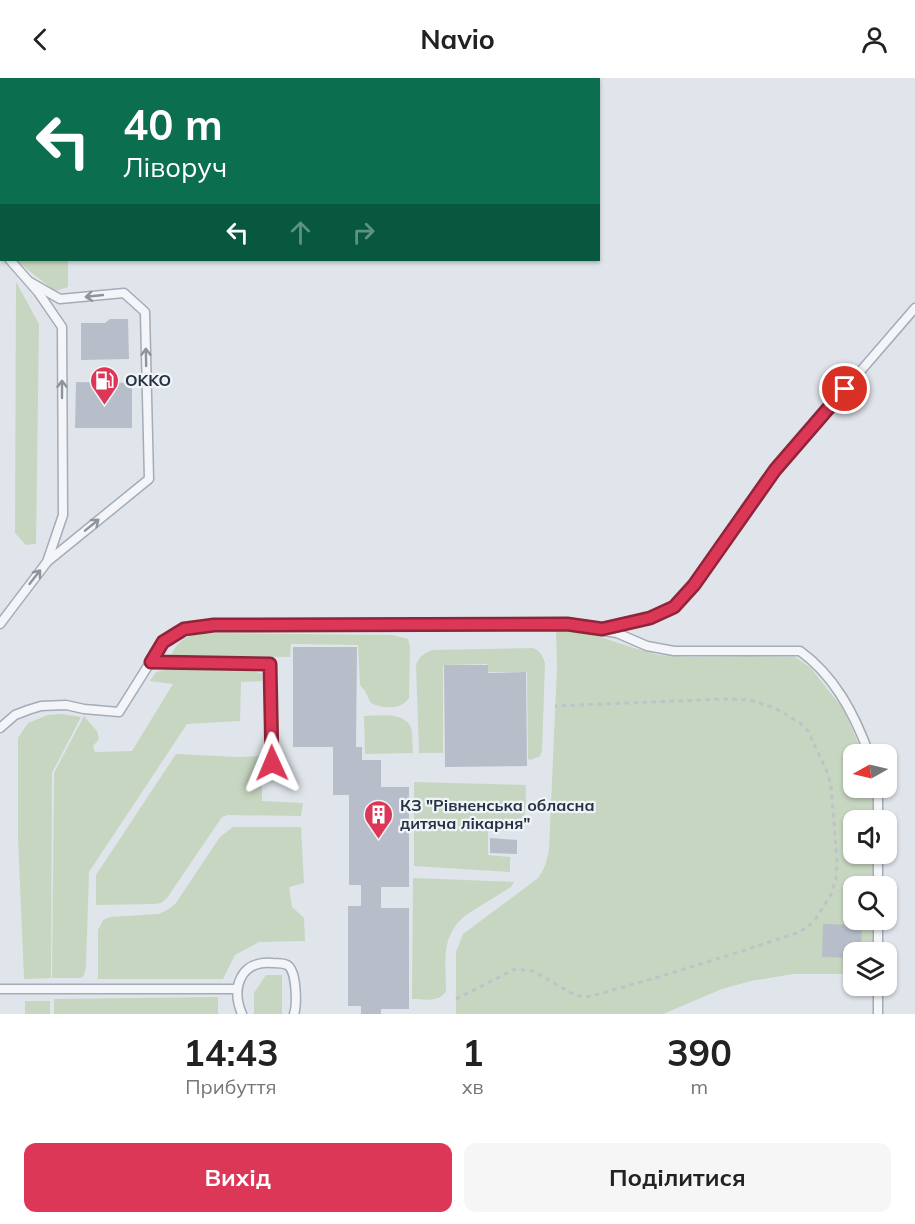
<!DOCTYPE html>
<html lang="uk">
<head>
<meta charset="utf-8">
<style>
  :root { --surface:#fff; --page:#f6f6f6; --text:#222; --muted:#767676; --accent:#dd3758 }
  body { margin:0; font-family:Mulish,sans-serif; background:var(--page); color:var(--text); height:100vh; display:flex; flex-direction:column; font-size:22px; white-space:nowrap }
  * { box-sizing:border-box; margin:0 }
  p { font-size:20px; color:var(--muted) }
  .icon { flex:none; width:33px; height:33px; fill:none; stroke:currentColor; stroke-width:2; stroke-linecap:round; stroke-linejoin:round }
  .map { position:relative; height:936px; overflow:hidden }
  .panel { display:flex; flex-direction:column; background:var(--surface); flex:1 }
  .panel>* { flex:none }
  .hud { position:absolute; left:0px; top:0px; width:600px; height:183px; box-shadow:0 2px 4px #0004; background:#0b6e4f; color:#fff; overflow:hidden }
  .needle { width:39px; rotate:262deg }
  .buttons { position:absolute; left:843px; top:666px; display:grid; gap:12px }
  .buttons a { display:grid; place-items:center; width:54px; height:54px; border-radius:12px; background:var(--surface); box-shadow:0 2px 4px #0004; font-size:30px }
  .pin { position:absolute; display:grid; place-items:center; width:51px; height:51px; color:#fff; margin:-26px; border:3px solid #fff; border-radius:50%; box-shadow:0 2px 6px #0007 }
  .me { position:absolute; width:66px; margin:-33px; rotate:359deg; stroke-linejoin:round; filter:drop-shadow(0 0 4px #0008) }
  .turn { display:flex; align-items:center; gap:21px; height:126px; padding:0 24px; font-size:27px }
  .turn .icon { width:78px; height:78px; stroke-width:2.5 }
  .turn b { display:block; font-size:42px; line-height:51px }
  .lanes { display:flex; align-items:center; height:57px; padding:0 24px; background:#0003; justify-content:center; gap:30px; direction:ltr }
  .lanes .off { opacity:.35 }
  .eta { display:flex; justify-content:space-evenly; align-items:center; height:102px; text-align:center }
  .eta b { font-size:36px; font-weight:700; line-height:42px }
  .button { display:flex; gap:12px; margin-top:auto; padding:12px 24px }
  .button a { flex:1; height:69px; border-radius:12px; background:var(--accent); color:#fff; font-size:24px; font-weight:700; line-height:69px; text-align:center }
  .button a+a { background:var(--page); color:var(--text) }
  header { display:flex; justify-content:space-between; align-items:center; height:78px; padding:0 24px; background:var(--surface); font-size:27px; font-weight:700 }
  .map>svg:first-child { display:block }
</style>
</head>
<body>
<header><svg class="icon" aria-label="back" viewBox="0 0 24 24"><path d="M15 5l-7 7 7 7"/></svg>Navio<svg class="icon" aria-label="person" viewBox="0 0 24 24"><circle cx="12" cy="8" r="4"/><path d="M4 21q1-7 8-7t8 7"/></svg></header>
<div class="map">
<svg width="915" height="936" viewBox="0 0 915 936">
  <rect width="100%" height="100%" fill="#e0e5eb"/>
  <!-- green -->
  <g fill="#c7d6c0">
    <path d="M18,182H68V209L55,213L18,184Z"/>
    <path d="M16,204L39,246L36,466L26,467L15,455Z"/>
    <path d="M556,553L591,556L634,570L659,577L689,579L749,578L795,579L810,589L844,632L863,676H854V710H873V742H854V776H874V808H854V842H874V874H854L853,894L849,896H793L751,903L722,911L663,936H456V874L463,856L538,800C545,791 547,782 549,771L557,590Z"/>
    <path d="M201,555L393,557L408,561L410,568L409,620C401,632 383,631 371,625L365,613L360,607L358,567L291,566L290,579L171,578C177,563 186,558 201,555Z"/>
    <path d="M533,570C541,573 543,578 545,586L542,673L540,678L531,682L528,681L527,594H488L487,586L443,587V675H419L416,587C419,579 424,575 432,572Z"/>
    <path d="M183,590L251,592L262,596V603L241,604L240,643L187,646L89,794L86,888L84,897L81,900H52L54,695L84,638L97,653L99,661L93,668L95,674L132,673L173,606L150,603L156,594L169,591Z"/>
    <path d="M63,636L81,639L52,695L51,900L24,901L18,759V660L28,645L48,637Z"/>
    <path d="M364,638C378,638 405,633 411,650C413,657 412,667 413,675L365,676Z"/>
    <path d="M176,676L239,679L262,678V723L303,725L301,738L228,737L222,739L167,820L161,825L155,826L96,827V797Z"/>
    <path d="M414,704L526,707C525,720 529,746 513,752C506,755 495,752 488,752V777L510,779V794L414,788Z"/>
    <path d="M233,749H301L304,805L289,809L292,829L304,840L305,863L259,864L235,877L223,901H98V852L103,842L110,839L159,836L169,831L176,825L220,759Z"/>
    <path d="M413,800L514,804L511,809L466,837C440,858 446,883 446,913C439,925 425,921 412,921Z"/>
    <path d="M266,897H282V936H254V915Z"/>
    <path d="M218,919V936H54V921Z"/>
    <rect x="25" y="923" width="25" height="13"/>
  </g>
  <!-- building -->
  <g fill="#b7bec9">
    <path d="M110,241H128L129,281L81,282V245H105Z"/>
    <path d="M76,304L132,305V350H75Z"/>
    <path d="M293,569H357L356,669H362V682H381V709H409V809H381V830H409V931H381V936H361V928H348V828H361V807H349V717H333V669H293Z"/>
    <path d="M444,587H488V595L526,594L527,688L445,689Z"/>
    <path d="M490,760L517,762V776L490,775Z"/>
    <path d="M823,846L862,847L861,874H854V880L822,879Z"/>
  </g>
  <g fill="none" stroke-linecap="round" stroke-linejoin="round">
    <defs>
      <g id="lane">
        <path d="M0,171L2,172"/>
        <path d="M30,204L60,221L124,215L145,234L149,401L47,484"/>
        <path d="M0,546L47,484L63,437L62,249L38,214L10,182"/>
        <path d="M605,551L650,540L674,529L694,507L775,392L915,230"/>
        <path d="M151,584L270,586L272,685"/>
        <path d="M0,650L15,637L28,632L41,628L66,627L84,631L119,634L163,564L184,551L214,547H567L617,555L647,568L674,573H800C835,598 855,637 869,676"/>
        <path d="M878,710V742"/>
        <path d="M878,808V776"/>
        <path d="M878,874V842"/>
        <path d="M0,911H237"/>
        <path d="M242,936C231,910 240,882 273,885C277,885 283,885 287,887C297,892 297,927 294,936"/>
        <path d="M878,936V908"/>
      </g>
    </defs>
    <!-- lane casing -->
    <use href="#lane" stroke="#a5acb6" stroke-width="11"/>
    <!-- path -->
    <path stroke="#bec3c9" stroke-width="3" stroke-dasharray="4.5 4.5" stroke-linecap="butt" d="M456,921L515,891L533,893L575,917L584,919L592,918L655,900L742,873L797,855L806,850L815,842L830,818L836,802L837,782L831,708L828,696L808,653L800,645L775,630L750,622L722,621L555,628"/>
    <!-- lane -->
    <use href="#lane" stroke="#f3f5f8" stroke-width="8"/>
  </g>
  <!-- one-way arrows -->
  <defs><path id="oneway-shaft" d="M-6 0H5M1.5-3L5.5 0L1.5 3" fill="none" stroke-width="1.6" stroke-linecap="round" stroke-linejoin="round" transform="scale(1.5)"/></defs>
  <g stroke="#8d949e">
    <use href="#oneway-shaft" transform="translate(94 218) rotate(174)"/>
    <use href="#oneway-shaft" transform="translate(146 279) rotate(-91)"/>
    <use href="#oneway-shaft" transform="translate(62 311) rotate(-90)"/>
    <use href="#oneway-shaft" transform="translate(92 447) rotate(-39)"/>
    <use href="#oneway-shaft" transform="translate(35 499) rotate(-52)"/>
  </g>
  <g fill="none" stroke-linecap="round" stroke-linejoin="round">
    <defs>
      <path id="route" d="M272,685L270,586L151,584L163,564L184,551L214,547L567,546L602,551L650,540L674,529L694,507L775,392L845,311"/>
    </defs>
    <!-- route casing -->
    <use href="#route" stroke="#902439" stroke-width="15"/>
    <!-- route -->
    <use href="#route" stroke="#dd3758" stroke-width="10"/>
  </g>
  <!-- icons -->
  <defs>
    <symbol id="fuel-pin" viewBox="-11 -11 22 30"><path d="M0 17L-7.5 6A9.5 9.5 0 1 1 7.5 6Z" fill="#dd3758" stroke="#f0f4f8"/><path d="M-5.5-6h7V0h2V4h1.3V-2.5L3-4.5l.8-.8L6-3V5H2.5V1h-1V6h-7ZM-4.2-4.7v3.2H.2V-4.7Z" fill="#fff"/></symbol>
    <symbol id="building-pin" viewBox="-11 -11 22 30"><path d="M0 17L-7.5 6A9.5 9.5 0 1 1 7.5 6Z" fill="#dd3758" stroke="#f0f4f8"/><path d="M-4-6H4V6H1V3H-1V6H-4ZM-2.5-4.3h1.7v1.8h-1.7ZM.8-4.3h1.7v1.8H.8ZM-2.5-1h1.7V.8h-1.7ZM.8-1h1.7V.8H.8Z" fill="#fff"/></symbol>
  </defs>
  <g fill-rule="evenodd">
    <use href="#fuel-pin" x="88" y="286" width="33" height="45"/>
    <use href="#building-pin" x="362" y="720" width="33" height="45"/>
  </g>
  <g text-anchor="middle" stroke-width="4.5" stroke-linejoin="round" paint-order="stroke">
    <!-- poi labels -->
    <g font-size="16" font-weight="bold" fill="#273344" stroke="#f0f4f8" text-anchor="start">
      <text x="125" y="308">OKKO</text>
      <text x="400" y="733">КЗ "Рівненська обласна<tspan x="400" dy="18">дитяча лікарня"</tspan></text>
    </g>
  </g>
</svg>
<div class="buttons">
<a><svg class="needle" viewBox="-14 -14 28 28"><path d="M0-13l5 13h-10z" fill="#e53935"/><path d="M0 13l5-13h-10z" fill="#767676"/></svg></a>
<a><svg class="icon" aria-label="sound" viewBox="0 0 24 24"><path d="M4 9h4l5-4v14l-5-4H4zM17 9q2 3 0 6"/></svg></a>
<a><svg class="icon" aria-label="search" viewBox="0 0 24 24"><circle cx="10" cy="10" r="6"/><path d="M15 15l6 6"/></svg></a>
<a><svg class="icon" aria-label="layers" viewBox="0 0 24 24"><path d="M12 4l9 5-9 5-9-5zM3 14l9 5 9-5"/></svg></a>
</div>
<div class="pin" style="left:845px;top:311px;background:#d93025"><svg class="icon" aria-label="arrive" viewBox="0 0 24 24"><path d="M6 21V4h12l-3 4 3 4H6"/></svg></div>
<svg class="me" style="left:272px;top:685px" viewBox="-20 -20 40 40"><path d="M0-17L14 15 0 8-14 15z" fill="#dd3758" stroke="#fff" stroke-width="4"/></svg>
<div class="hud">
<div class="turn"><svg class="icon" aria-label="left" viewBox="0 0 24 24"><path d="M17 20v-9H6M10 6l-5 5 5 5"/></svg><div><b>40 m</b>Ліворуч</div></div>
<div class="lanes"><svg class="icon" aria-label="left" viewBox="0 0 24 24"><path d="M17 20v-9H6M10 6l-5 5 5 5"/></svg><svg class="icon off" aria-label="ahead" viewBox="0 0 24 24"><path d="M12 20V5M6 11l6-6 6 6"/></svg><svg class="icon off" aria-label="right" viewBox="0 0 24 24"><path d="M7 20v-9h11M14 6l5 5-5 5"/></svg></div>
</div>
</div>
<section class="panel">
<div class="eta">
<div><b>14:43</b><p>Прибуття</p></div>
<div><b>1</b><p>хв</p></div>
<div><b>390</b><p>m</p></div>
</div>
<div class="button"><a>Вихід</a><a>Поділитися</a></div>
</section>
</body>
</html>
